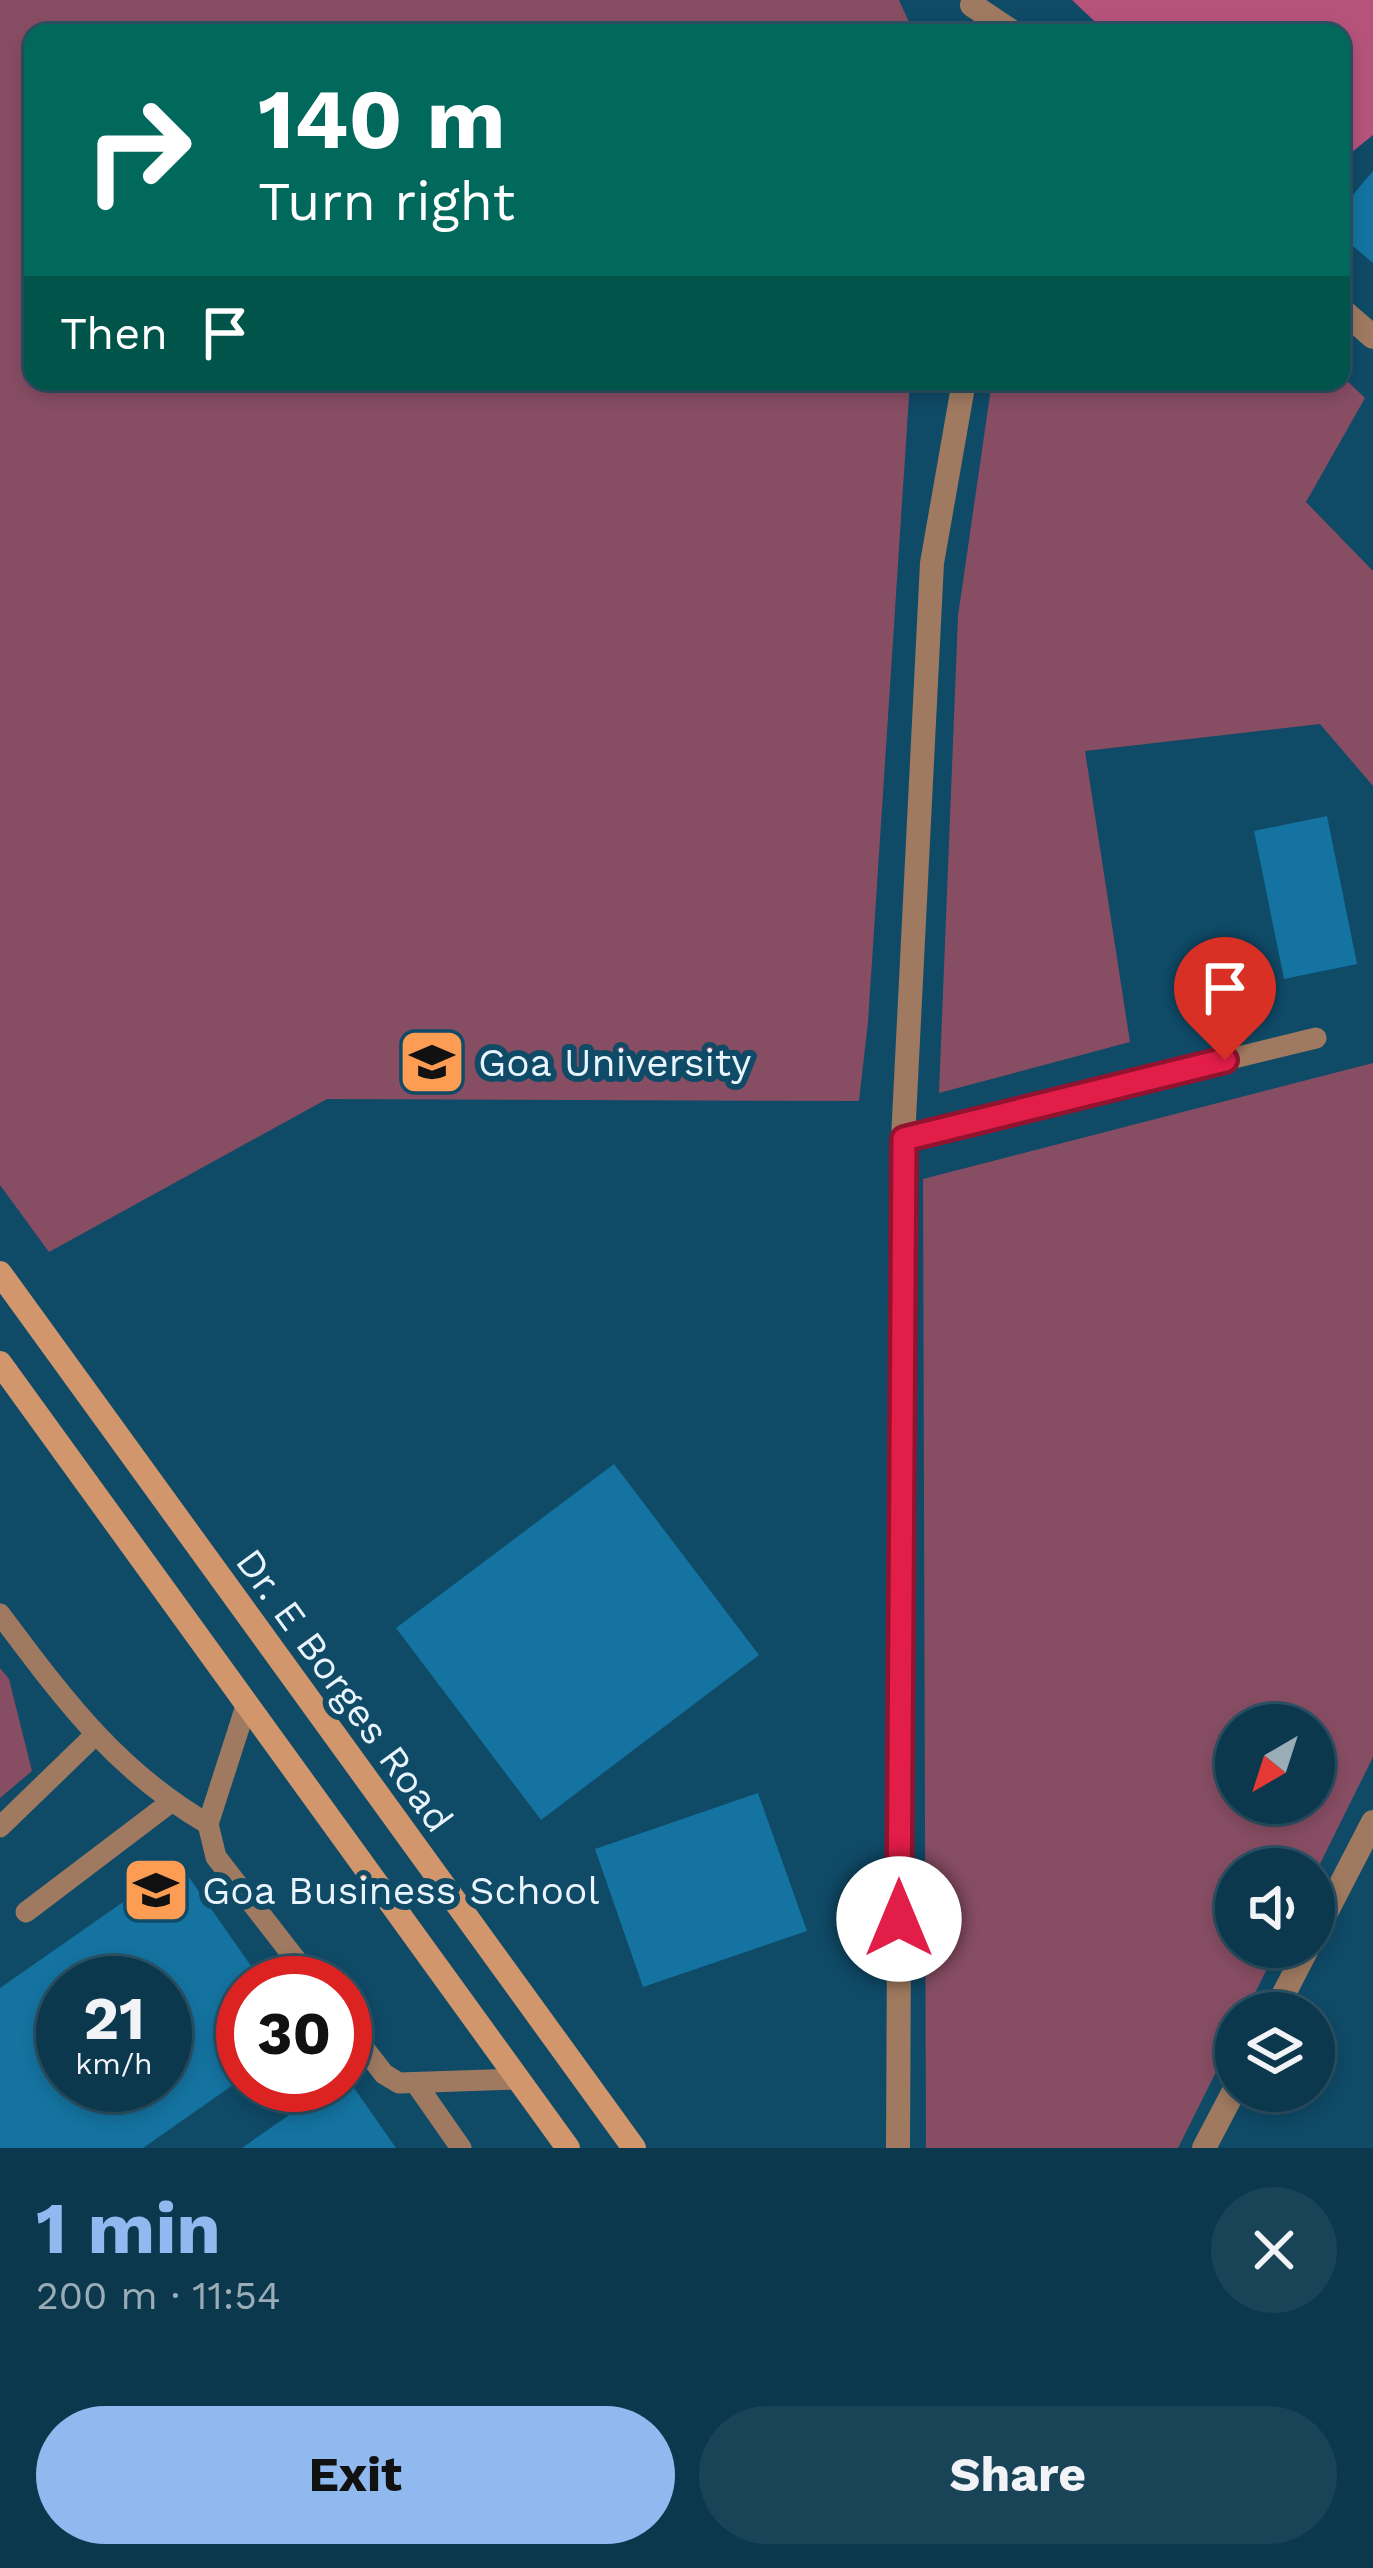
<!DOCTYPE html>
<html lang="en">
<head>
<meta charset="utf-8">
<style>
  :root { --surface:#0b384d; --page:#194357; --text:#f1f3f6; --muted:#9aacb6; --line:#2b5265; --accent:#90b9f0 }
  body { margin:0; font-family:"Work Sans",sans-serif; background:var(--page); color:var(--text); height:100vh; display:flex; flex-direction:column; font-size:45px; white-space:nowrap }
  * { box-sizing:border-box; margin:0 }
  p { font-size:39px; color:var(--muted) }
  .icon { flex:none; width:66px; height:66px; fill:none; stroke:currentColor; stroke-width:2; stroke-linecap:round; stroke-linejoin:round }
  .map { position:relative; height:2148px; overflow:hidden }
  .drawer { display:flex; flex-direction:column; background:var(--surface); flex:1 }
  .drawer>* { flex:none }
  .hud { position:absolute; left:24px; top:24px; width:1326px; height:366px; border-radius:24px; box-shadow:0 6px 18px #0003,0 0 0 3px var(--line); background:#00695c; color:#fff; overflow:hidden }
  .needle { width:78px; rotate:219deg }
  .tools { position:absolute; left:1215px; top:1704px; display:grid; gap:24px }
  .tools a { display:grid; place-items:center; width:120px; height:120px; border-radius:50%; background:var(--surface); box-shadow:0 6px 18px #0003,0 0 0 3px var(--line); font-size:60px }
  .speed { position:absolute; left:36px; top:1956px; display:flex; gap:24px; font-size:60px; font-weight:700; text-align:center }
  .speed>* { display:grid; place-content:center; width:156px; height:156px; border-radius:50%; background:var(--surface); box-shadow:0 6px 18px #0003,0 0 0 3px var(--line); line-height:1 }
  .speed small { font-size:30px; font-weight:400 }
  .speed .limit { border:18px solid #d22; background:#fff; color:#111 }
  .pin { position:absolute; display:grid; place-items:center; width:102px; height:102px; color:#fff; margin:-123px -51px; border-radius:50% 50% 50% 0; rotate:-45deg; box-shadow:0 0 12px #0007 }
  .pin .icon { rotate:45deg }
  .me { position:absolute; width:132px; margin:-66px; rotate:0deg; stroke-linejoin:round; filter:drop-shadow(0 0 9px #0008) }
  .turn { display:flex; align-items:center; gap:42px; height:252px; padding:0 36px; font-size:54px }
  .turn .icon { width:156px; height:156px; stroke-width:2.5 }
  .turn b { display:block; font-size:84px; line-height:102px }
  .then { display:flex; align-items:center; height:114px; padding:0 36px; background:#0003; gap:24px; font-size:45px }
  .round { display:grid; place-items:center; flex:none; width:126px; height:126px; border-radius:63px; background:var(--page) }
  .head { display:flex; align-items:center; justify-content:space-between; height:204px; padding:0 36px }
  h1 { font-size:72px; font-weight:700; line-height:90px; color:var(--accent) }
  .cta { display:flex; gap:24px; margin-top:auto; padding:24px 36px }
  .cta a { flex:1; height:138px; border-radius:72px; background:var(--accent); color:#111; font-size:48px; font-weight:700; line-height:138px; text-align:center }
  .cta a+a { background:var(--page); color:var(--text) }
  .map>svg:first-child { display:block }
</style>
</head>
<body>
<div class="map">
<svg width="1373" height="2148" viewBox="0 0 1373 2148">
  <rect width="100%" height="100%" fill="#0f4a67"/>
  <!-- green -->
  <g fill="#874d63" fill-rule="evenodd">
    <path d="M0,0H899L914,33H33V381H910L868,1022L859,1101L327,1099L49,1252L0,1185Z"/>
    <path d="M1341,375L1365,398L1306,502L1373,571V786L1320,724L1085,751L1130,1042L939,1093L958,616L992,381H1341Z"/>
    <path d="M1373,1063V1757L1314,1876V1869H1236V1947H1278L1245,2013H1236V2032L1178,2148H926L923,1179ZM1236,1725H1314V1803H1236Z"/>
    <path d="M0,1668L9,1679L32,1771L0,1798Z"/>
  </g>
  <!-- forest -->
  <path fill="#b5537b" d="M1072,0H1373V135L1341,161V33H1107Z"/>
  <!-- building -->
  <g fill="#1473a0" fill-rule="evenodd">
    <path d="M1373,171V263L1341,236V209Z"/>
    <path d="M1327,816L1357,964L1284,979L1254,831Z"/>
    <path d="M614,1464L759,1655L541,1820L396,1628Z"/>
    <path d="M758,1793L807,1931L643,1987L595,1849Z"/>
    <path d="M179,1863L263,1983H243V2078L143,2148H0V1988ZM63,1983H165V2085H63Z"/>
    <path d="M345,2075L396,2148H242L332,2085H345Z"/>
  </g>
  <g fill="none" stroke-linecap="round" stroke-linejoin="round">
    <!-- lane -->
    <g stroke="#9f7a60" stroke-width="21">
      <path d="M903,1139L1316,1038"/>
      <path d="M0,1614C63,1698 115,1770 208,1824"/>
      <path d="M246,1706L208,1824L216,1857L314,1983"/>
      <path d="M0,1827L94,1736"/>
      <path d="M26,1912L171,1802"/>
      <path d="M345,2024L384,2074L399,2083L518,2079"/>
      <path d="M417,2085L461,2148"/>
    </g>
    <!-- street -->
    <g stroke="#9f7a60" stroke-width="24">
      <path d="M972,5L1014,33"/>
      <path d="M1341,309L1373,337"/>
      <path d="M1314,1936L1373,1822"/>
      <path d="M1274,2013L1308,1947"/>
      <path d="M898,2148L903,1139L932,563L964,381"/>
      <path d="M1204,2148L1236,2087"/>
    </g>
    <!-- secondary -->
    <g stroke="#d2966c" stroke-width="24">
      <path d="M0,1273L634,2148"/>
      <path d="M0,1363L568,2148"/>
    </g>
  </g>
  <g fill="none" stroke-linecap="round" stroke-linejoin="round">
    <defs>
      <path id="route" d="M899,1919L904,1139L1225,1060"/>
    </defs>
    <!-- route casing -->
    <use href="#route" stroke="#92132f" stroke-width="30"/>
    <!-- route -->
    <use href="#route" stroke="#e11d48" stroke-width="21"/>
  </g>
  <!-- icons -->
  <defs>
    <symbol id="university-square" viewBox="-11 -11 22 22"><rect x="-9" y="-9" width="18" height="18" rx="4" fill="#fc9d53" stroke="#0f4a67"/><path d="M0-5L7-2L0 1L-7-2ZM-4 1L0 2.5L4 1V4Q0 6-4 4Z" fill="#111"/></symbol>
  </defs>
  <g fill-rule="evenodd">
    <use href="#university-square" x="394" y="1024" width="76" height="76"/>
    <use href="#university-square" x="118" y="1852" width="76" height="76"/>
  </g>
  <g text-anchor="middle" stroke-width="12" stroke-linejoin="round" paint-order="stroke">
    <!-- poi labels -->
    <g font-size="39" fill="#e9f4fc" stroke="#0f4a67" text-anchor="start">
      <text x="478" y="1076">Goa University</text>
      <text x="202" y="1904">Goa Business School</text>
    </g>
    <!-- street labels -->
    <g font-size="39" fill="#e9f4fc" stroke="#0f4a67">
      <text transform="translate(345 1690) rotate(54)" y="14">Dr. E Borges Road</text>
    </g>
  </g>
</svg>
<div class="tools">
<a><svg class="needle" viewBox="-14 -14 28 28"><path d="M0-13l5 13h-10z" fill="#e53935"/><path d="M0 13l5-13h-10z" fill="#9aacb6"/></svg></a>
<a><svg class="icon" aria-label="sound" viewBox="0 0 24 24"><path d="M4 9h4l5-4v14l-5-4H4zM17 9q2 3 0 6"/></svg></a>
<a><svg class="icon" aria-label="layers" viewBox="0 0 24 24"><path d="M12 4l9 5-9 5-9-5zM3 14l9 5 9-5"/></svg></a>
</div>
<div class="speed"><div>21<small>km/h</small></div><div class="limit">30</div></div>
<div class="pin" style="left:1225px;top:1060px;background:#d93025"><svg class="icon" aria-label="arrive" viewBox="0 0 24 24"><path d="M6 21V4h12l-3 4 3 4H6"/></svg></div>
<svg class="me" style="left:899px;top:1919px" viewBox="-20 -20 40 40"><circle r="19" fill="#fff"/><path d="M0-13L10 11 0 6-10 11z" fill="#e11d48"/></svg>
<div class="hud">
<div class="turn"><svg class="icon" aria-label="right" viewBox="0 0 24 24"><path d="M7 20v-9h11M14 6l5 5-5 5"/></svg><div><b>140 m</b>Turn right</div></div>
<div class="then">Then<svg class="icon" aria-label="arrive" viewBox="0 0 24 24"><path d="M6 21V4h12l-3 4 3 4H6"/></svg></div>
</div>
</div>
<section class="drawer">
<div class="head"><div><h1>1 min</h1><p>200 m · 11:54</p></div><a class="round"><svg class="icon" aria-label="close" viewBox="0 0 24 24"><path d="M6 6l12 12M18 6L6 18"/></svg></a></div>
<div class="cta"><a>Exit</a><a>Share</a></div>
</section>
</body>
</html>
